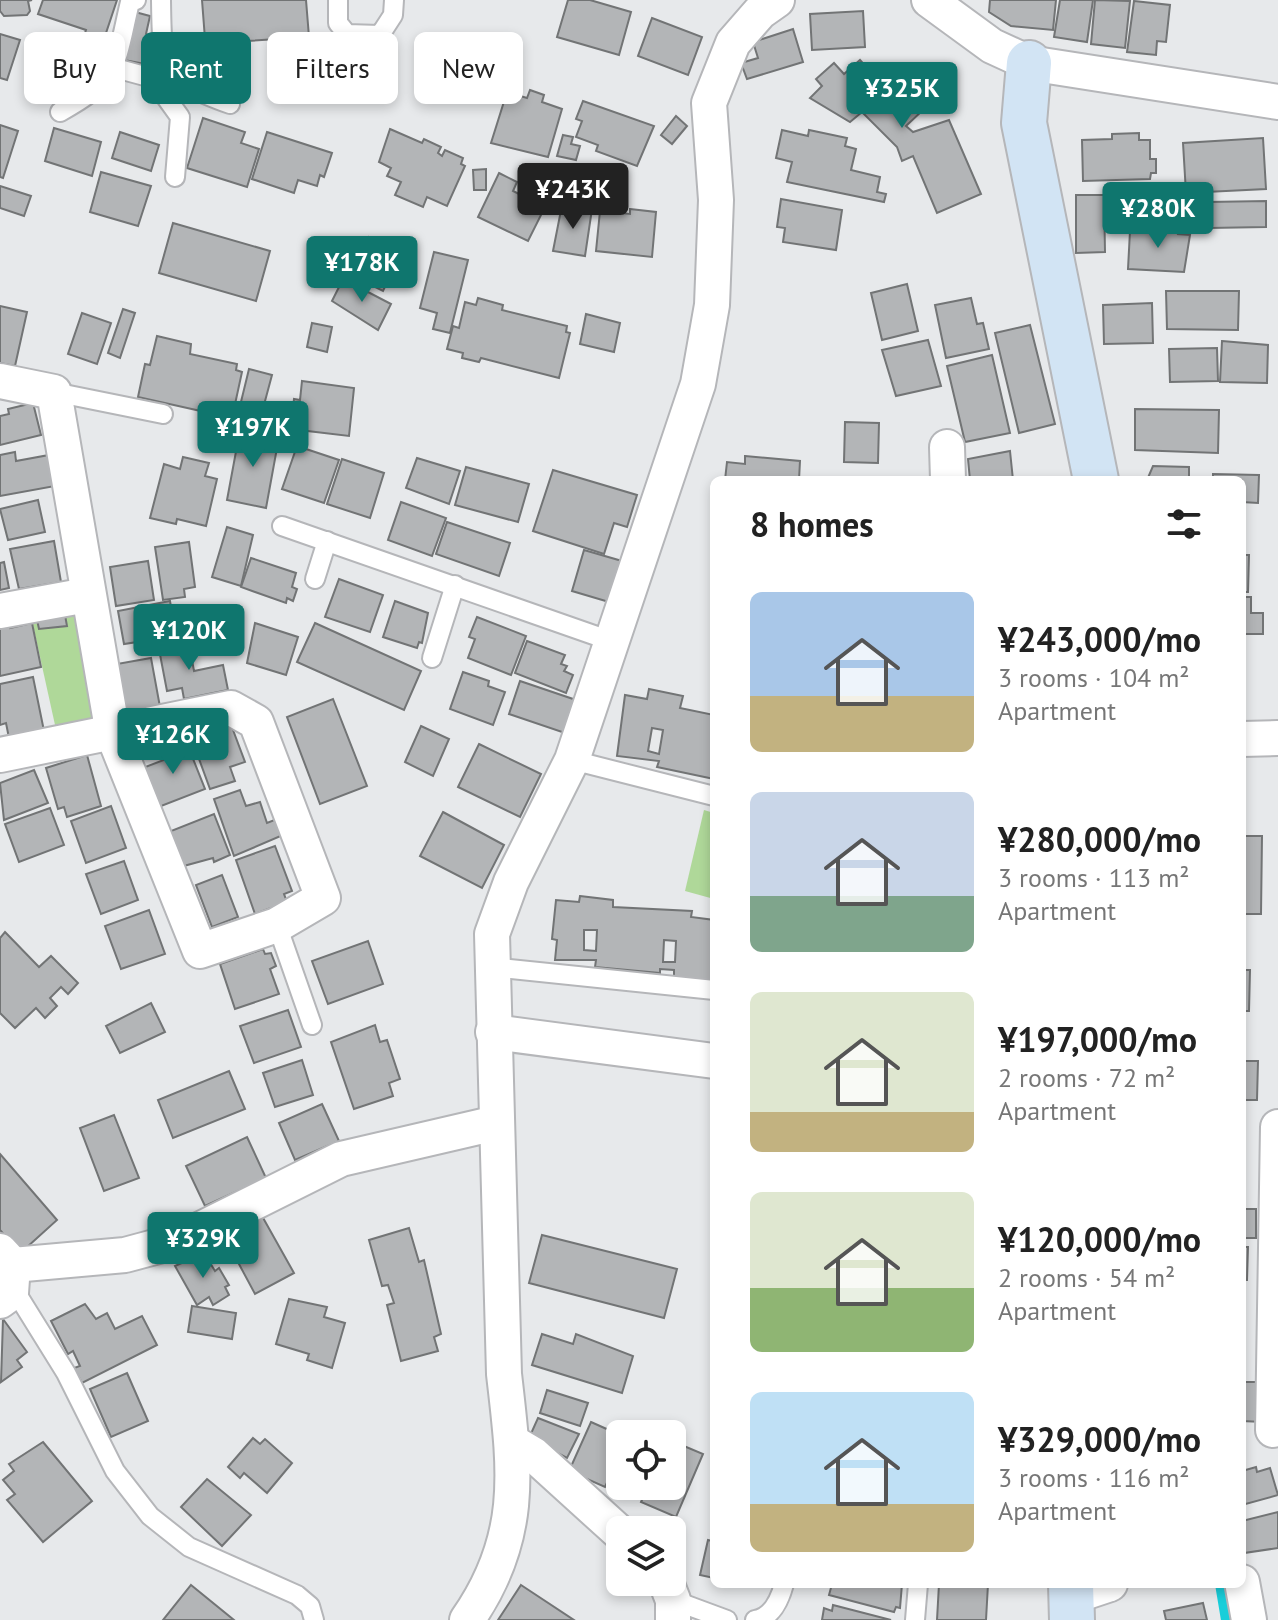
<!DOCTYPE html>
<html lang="en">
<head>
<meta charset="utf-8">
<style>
	:root { --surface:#fff; --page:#f6f6f6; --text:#222; --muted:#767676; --accent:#0f766e }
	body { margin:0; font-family:"PT Sans",sans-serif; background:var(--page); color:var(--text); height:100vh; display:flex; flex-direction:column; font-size:30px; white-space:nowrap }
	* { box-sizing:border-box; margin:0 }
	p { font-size:26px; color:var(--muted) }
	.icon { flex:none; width:44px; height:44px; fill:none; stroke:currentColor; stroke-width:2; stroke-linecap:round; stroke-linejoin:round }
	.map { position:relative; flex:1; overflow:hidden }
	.panel { position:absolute; left:710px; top:476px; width:536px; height:1112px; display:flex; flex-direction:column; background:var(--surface); border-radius:12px; box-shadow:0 4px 12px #0003 }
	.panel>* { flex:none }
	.hud { position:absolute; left:24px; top:32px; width:566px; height:72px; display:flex; gap:16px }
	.controls { position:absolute; left:606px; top:1420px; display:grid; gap:16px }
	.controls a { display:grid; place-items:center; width:80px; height:80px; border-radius:12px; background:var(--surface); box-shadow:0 4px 12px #0003; font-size:40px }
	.price { position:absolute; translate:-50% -68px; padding:0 18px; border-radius:8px; background:var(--accent); color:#fff; font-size:26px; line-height:52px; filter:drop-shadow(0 2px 4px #0008) }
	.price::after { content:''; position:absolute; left:50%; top:48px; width:24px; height:18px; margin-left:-12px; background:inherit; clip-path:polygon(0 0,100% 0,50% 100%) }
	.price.on { background:#222; color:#fff }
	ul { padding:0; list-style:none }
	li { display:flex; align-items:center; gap:24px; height:200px; padding:0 40px }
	li span { display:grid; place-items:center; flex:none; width:224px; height:160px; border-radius:12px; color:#555 }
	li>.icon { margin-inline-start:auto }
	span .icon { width:96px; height:96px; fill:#fffc; stroke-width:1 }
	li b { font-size:34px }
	h2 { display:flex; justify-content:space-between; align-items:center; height:96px; padding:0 40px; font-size:34px }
	.chip { padding:0 28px; border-radius:12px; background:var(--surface); box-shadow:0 4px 12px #0003; font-size:28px; line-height:72px }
	.chip.on { background:var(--accent); color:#fff }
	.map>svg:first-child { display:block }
	.green { fill:#afd899 }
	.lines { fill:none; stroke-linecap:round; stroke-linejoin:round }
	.stream { stroke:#19ceda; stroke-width:10 }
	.building { fill:#b3b5b7; stroke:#727475; stroke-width:2; fill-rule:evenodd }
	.lane-casing { stroke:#b5b6b9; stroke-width:22 }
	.street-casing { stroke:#b5b6b9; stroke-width:38 }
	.secondary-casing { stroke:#b5b6b9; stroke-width:48 }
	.lane { stroke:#fff; stroke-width:18 }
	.street { stroke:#fff; stroke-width:34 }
	.secondary { stroke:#d2e4f4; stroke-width:44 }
</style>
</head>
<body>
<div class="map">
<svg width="1278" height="1620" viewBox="0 0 1278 1620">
	<rect width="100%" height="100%" fill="#e7e9eb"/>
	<g class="green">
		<polygon points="69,610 81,618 99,716 88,728 57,734 31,616"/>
		<polygon points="704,810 714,813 714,899 685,891"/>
	</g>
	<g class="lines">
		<polyline class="stream" points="1220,1584 1226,1620"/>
	</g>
	<g class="building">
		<polygon points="0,0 32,0 28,1 30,11 27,15 4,16 0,11"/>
		<polygon points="43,0 117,0 103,42 84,36 86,30 38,14"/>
		<polygon points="202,0 306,0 309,37 247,41 248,54 225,56 224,38 205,39"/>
		<polygon points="568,0 590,0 631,12 619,55 557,37"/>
		<polygon points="990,0 1056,0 1053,30 1011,26 989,12"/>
		<polygon points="1060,0 1093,0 1087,42 1054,37"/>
		<polygon points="1095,0 1130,1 1125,48 1091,44"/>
		<polygon points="1134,1 1170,5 1166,42 1157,41 1156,55 1127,52"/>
		<polygon points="863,11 865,47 812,50 810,14"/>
		<polygon points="135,12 150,16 146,34 151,36 145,64 124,60"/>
		<polygon points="652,18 702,37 688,75 638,56"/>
		<polygon points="793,29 803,62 747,79 741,63 758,58 753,42"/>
		<polygon points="0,34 20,40 7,80 0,78"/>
		<polygon points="860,60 881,84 891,74 923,110 906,126 913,132 949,120 981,194 937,213 913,156 902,161 897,147 862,112 850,122 810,98 822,86 816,79 834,63 844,74"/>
		<polygon points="530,90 544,95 542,102 562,109 548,157 491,143 507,92 527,98"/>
		<polygon points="583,101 654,126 637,166 596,151 598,145 576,137 582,121 576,119"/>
		<polygon points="676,116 687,126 672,144 661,135"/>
		<polygon points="203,118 245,132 241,143 259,149 247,187 187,168"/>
		<polygon points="0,125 18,131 3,178 0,177"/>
		<polygon points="54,128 101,142 92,176 45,161"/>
		<polygon points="390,129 422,143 424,139 441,147 438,153 442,156 445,150 463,158 461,164 465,166 447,206 427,197 423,207 395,195 401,182 387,176 391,168 379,162"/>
		<polygon points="782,130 808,136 809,130 847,138 845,146 856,149 851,170 880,177 877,192 886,194 884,202 787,182 792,162 776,158"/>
		<polygon points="120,132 159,145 151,171 112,158"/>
		<polygon points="267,132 332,153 324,177 320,175 317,186 298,180 294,193 252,179"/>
		<polygon points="1139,133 1139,140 1150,140 1150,159 1156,159 1156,173 1151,173 1150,179 1083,181 1082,140 1112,139 1112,134"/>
		<polygon points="563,135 573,137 571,144 580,146 576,160 557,156"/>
		<polygon points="1263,138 1266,189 1186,193 1183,143"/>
		<polygon points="486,169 486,190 474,190 473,170"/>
		<polygon points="101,172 151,186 138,226 90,212"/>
		<polygon points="499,173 517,182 513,191 545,207 528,241 478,217"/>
		<polygon points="0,186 31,196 24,216 0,208"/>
		<polygon points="1076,195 1104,195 1105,252 1076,253"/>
		<polygon points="781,199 842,210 836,250 783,242 785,228 777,227"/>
		<polygon points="1266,201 1266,227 1209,228 1208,202"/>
		<polygon points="562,205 592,209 585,256 553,251"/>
		<polygon points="630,209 656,212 652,257 596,251 600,211 630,214"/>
		<polygon points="173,223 270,251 256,301 159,273"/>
		<polygon points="1150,227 1179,229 1178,234 1190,235 1184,272 1128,269 1130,231 1150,232"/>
		<polygon points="369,237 384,244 382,249 388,252 382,266 392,272 383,291 345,272 357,246 363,249"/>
		<polygon points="434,252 468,260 450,333 433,329 437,313 420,308"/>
		<polygon points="343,279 391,304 378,330 332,301"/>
		<polygon points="907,284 918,331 882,340 871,293"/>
		<polygon points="1166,291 1239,291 1238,330 1167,329"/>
		<polygon points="478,298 503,305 502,310 567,326 566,332 570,333 559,378 481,358 479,362 462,358 463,353 447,349 453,326 459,328 465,302 476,305"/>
		<polygon points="971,298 977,324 983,323 989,349 946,358 935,305"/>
		<polygon points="1152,303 1153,343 1104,344 1103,305"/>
		<polygon points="0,306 27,312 15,366 0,363"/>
		<polygon points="123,309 135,313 120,358 108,353"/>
		<polygon points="82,313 111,323 97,364 68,354"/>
		<polygon points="586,314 620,323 614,352 580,344"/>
		<polygon points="312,323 332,327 327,352 307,347"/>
		<polygon points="1030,325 1055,424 1019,433 995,333"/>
		<polygon points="157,336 191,344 190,354 237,364 236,370 242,372 232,418 138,397 145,364 150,365"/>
		<polygon points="928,340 941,386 896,396 882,350"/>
		<polygon points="1222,341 1268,345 1267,383 1220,382"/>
		<polygon points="1217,348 1218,381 1170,382 1169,349"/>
		<polygon points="992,355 1010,433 965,442 947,366"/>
		<polygon points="249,369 272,375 261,416 239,410"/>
		<polygon points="302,381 354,388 349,436 291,429 294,399 300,400"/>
		<polygon points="33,403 41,435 0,445 0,416 9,414 8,409"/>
		<polygon points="1135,409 1219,410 1218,453 1135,450"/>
		<polygon points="845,422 879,423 878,463 844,462"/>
		<polygon points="240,430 279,437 266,508 227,500"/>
		<polygon points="297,446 339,460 324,503 282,489"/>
		<polygon points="1010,451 1013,480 970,480 968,459"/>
		<polygon points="15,452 16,461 49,455 55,486 0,496 0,455"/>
		<polygon points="745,456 800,461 799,480 725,480 727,462 745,464"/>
		<polygon points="183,457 209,463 205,476 217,479 206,526 177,519 176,524 150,518 164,464 180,469"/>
		<polygon points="417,458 460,471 449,504 406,488"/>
		<polygon points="342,459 384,473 370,518 327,504"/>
		<polygon points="1153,466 1189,467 1189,480 1147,480"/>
		<polygon points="466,467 529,484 518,522 455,505"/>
		<polygon points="553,470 637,495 627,527 614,523 604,554 533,531"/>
		<polygon points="1213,474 1259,475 1258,503 1242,502 1242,480 1213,480"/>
		<polygon points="38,500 45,532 8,540 0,509"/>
		<polygon points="401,502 446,518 432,556 388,540"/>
		<polygon points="447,522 510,543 499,576 436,554"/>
		<polygon points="227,527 253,535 241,586 212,577"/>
		<polygon points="54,541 61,582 19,589 10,549"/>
		<polygon points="189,542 195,587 184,589 185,597 163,600 155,547"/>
		<polygon points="584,550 622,561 609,602 572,591"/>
		<polygon points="1242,555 1249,555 1248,592 1242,592"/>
		<polygon points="251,558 296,573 292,587 297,589 293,601 287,598 286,603 241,587"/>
		<polygon points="148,561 154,600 116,606 110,567"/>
		<polygon points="4,562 9,588 0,590 0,563"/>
		<polygon points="339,579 383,595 370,632 325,617"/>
		<polygon points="1242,597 1251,597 1251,613 1263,613 1263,634 1242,634"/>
		<polygon points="170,601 176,636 124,644 118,611"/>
		<polygon points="395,601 428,613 422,643 419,642 417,648 383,637"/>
		<polygon points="65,615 67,626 39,629 37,620"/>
		<polygon points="477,617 526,636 511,675 468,658 475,639 469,637"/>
		<polygon points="9,623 10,628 32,623 41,667 0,676 0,625"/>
		<polygon points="255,623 298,637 286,675 247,663"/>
		<polygon points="315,623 421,671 404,710 297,662"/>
		<polygon points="188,638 194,671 223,665 228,690 184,699 182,688 167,691 158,644"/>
		<polygon points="527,641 565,655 561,664 567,666 564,671 573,675 566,693 515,673"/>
		<polygon points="151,658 160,707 126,713 117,664"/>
		<polygon points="463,672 489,681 488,686 505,692 493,725 450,709"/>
		<polygon points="33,677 44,731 9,738 6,723 0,725 0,684"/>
		<polygon points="520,681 576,700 565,733 509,714"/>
		<path d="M649,689L683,696L680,708L714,715V779L657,767L659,761L617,756L625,695L647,699ZM652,728L663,730L659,754L648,751Z"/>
		<polygon points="333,699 367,786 320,804 287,717"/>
		<polygon points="230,722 245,762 230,767 235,781 210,789 191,737"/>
		<polygon points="421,726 449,739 433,776 405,762"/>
		<polygon points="184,736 205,789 156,808 140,769 177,755 172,741"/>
		<polygon points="479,744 541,774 520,817 458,787"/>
		<polygon points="87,755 101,806 67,817 64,807 58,809 46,768"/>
		<polygon points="34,770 48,803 4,820 0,783"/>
		<polygon points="240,790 246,806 260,802 267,823 277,819 283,835 234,856 214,799"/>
		<polygon points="111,806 126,848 86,863 71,821"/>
		<polygon points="50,808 64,845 19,862 5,824"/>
		<polygon points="443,812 504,845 482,888 420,856"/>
		<polygon points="214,814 230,855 214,862 213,858 180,867 166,833"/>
		<polygon points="1242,836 1262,836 1261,914 1242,914"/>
		<polygon points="275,846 292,891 284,894 287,902 255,914 236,860"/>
		<polygon points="124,861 138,900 101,914 86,874"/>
		<polygon points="222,875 238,917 212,927 196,885"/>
		<path d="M580,896L613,900V907L692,911L691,917L714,920V981L674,977V970L660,969V973L595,967L596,960H555L557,940L552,939L556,900L579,902ZM584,930H597L596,951L584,950ZM664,940L676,941L675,962H663Z"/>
		<polygon points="149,910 165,954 121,969 105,926"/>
		<polygon points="5,932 39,967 51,956 78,983 68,994 61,987 50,998 57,1006 45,1018 36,1008 15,1028 0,1013 0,938"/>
		<polygon points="368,941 383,984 328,1004 312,961"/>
		<polygon points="263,949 265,954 271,953 276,966 270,969 279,994 235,1009 220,964"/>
		<polygon points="1242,970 1250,970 1249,1011 1242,1011"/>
		<polygon points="151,1003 165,1032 120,1053 106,1026"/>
		<polygon points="288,1010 301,1047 254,1063 240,1026"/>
		<polygon points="375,1025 380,1042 387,1040 400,1079 389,1083 393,1096 354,1109 331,1042"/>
		<polygon points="302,1060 313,1095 275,1107 263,1073"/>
		<polygon points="1242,1061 1258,1061 1257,1100 1242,1100"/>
		<polygon points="229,1071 245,1109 173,1138 158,1100"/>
		<polygon points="322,1104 339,1141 295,1160 279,1123"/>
		<polygon points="114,1115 139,1178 104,1191 80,1128"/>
		<polygon points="247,1137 266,1178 205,1206 186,1166"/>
		<polygon points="0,1154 57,1220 26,1248 16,1248 0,1230"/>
		<rect x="1242" y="1209" width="14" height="29"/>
		<polygon points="262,1216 294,1273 255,1294 224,1236"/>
		<polygon points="409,1228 419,1262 424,1260 441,1334 434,1337 438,1351 401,1361 387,1305 394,1303 388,1285 382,1286 369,1240"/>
		<polygon points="542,1235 677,1269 664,1318 529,1283"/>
		<polygon points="1242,1247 1248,1247 1247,1280 1242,1280"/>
		<polygon points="204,1253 215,1271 219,1268 229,1285 225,1287 229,1295 213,1305 209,1297 197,1305 175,1266"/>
		<polygon points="289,1299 327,1307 324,1317 345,1323 332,1368 307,1360 309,1354 276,1344"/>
		<polygon points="85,1304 96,1319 107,1313 115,1329 142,1316 157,1345 82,1383 74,1368 80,1366 73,1351 68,1354 51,1321"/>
		<polygon points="192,1306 236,1313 232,1339 188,1332"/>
		<polygon points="3,1319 27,1352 17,1360 22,1367 1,1382"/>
		<polygon points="542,1334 573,1344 576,1334 633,1356 622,1393 532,1365"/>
		<polygon points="127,1373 148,1421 111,1437 90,1389"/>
		<polygon points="1242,1382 1264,1382 1263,1422 1242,1421"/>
		<polygon points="547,1390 588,1403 580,1426 540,1413"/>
		<polygon points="538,1418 579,1434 567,1458 529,1438"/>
		<polygon points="591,1422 620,1435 620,1478 611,1474 605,1487 569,1471"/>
		<polygon points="253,1438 260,1444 265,1439 292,1463 267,1493 244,1473 240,1478 228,1467"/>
		<polygon points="672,1441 703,1454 676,1517 641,1502 648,1486 672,1486"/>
		<polygon points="43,1442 92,1501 43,1542 7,1500 15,1494 3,1480 14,1471 9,1464"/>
		<polygon points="1256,1467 1257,1472 1270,1468 1278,1495 1242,1505 1242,1471"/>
		<polygon points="207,1479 251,1515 222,1546 181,1507"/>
		<polygon points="1278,1512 1278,1548 1244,1553 1242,1521"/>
		<polygon points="714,1530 714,1578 700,1575 708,1540 712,1541"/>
		<polygon points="832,1584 902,1584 900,1608 896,1607 894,1612 829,1595"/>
		<polygon points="939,1584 988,1584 986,1620 937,1620"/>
		<polygon points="191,1585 234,1620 163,1620"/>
		<polygon points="521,1585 574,1620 498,1620"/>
		<polygon points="1203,1603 1207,1620 1166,1620 1164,1611"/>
		<polygon points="833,1605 891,1620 822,1620 824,1608 832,1611"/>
	</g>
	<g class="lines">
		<defs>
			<g id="lane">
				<path d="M161,0C162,70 161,79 230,104"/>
				<polyline points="338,0 338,23 347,34 380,35 393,15 394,0"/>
				<polyline points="115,68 152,78 180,117 175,177"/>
				<path d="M60,112C120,79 115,65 130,2L136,0"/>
				<polyline points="54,392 163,414"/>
				<polyline points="282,526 611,641"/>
				<polyline points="315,579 327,541"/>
				<polyline points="432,658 455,585"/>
				<polyline points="572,760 714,796"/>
				<polyline points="277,925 312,1025"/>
				<polyline points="491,967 714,990"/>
				<polyline points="11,1293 17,1294 66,1373 115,1471 150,1516 189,1547 297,1595 310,1606 314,1620"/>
				<polyline points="673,1600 727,1620"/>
				<path d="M755,1620C773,1617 780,1599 784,1584"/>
				<polyline points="915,1620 918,1584"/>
			</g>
			<g id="street">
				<polyline points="929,0 992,46 1029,63 1278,102"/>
				<polyline points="0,381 54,392 113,734 200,951 277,925 323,898 256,722 231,708 0,755"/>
				<polyline points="947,447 948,480"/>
				<polyline points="0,611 87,595"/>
				<polyline points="1242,739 1278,738"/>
				<polyline points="493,1032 714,1061"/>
				<polyline points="0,1251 13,1265 11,1293 0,1301"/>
				<polyline points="13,1265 125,1255 177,1241 341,1159 496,1123"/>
				<polyline points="1273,1430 1278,1127"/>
				<polyline points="512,1442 534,1455 620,1533"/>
				<polyline points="666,1582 673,1600 673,1620"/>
				<polyline points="1242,1582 1249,1620"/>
				<polyline points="1071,1597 1110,1584"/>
				<path d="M467,1620C525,1537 515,1469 504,1374L492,934L511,882L572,760L698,384L712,305L716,200L709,103L733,43L760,12L777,0"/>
			</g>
			<g id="secondary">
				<polyline points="1029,63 1024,123 1096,480"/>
				<polyline points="1071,1584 1072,1620"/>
			</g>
		</defs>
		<use href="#lane" class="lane-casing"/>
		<use href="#street" class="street-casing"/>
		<use href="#secondary" class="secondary-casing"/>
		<use href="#lane" class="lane"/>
		<use href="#street" class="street"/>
		<use href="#secondary" class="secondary"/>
	</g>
</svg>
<div class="controls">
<a><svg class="icon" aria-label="locate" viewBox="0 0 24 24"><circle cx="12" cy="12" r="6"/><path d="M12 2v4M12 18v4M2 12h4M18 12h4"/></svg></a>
<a><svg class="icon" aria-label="layers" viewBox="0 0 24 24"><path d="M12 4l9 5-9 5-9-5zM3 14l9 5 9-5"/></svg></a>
</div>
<b class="price" style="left:902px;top:130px">¥325K</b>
<b class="price on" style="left:573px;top:231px">¥243K</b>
<b class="price" style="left:1158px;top:250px">¥280K</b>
<b class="price" style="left:362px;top:304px">¥178K</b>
<b class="price" style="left:253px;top:469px">¥197K</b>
<b class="price" style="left:189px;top:672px">¥120K</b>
<b class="price" style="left:173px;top:776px">¥126K</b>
<b class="price" style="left:203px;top:1280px">¥329K</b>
<div class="hud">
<a class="chip">Buy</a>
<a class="chip on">Rent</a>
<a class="chip">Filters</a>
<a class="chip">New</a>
</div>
<section class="panel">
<h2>8 homes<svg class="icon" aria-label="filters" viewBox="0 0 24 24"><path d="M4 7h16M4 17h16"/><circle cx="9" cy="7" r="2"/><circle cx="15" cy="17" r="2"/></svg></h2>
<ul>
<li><span style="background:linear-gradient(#a9c7e8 65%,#c2b280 0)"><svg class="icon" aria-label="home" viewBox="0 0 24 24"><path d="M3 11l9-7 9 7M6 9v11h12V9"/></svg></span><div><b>¥243,000/mo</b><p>3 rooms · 104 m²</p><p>Apartment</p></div></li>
<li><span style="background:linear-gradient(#c9d6e8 65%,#7fa58c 0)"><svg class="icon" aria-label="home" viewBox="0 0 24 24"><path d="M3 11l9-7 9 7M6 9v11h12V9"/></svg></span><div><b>¥280,000/mo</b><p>3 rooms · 113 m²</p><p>Apartment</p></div></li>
<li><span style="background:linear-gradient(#dfe7d0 75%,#c2b280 0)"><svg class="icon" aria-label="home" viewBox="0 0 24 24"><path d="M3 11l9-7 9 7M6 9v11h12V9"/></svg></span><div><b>¥197,000/mo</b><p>2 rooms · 72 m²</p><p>Apartment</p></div></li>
<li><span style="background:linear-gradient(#dfe7d0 60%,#8fb573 0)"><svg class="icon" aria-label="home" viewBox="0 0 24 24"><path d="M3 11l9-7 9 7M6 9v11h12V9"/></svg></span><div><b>¥120,000/mo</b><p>2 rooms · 54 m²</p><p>Apartment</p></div></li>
<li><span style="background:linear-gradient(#bfe0f5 70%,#c2b280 0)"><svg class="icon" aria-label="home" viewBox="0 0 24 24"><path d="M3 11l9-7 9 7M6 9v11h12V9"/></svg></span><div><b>¥329,000/mo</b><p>3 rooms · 116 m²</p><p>Apartment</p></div></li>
</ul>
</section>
</div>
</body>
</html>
